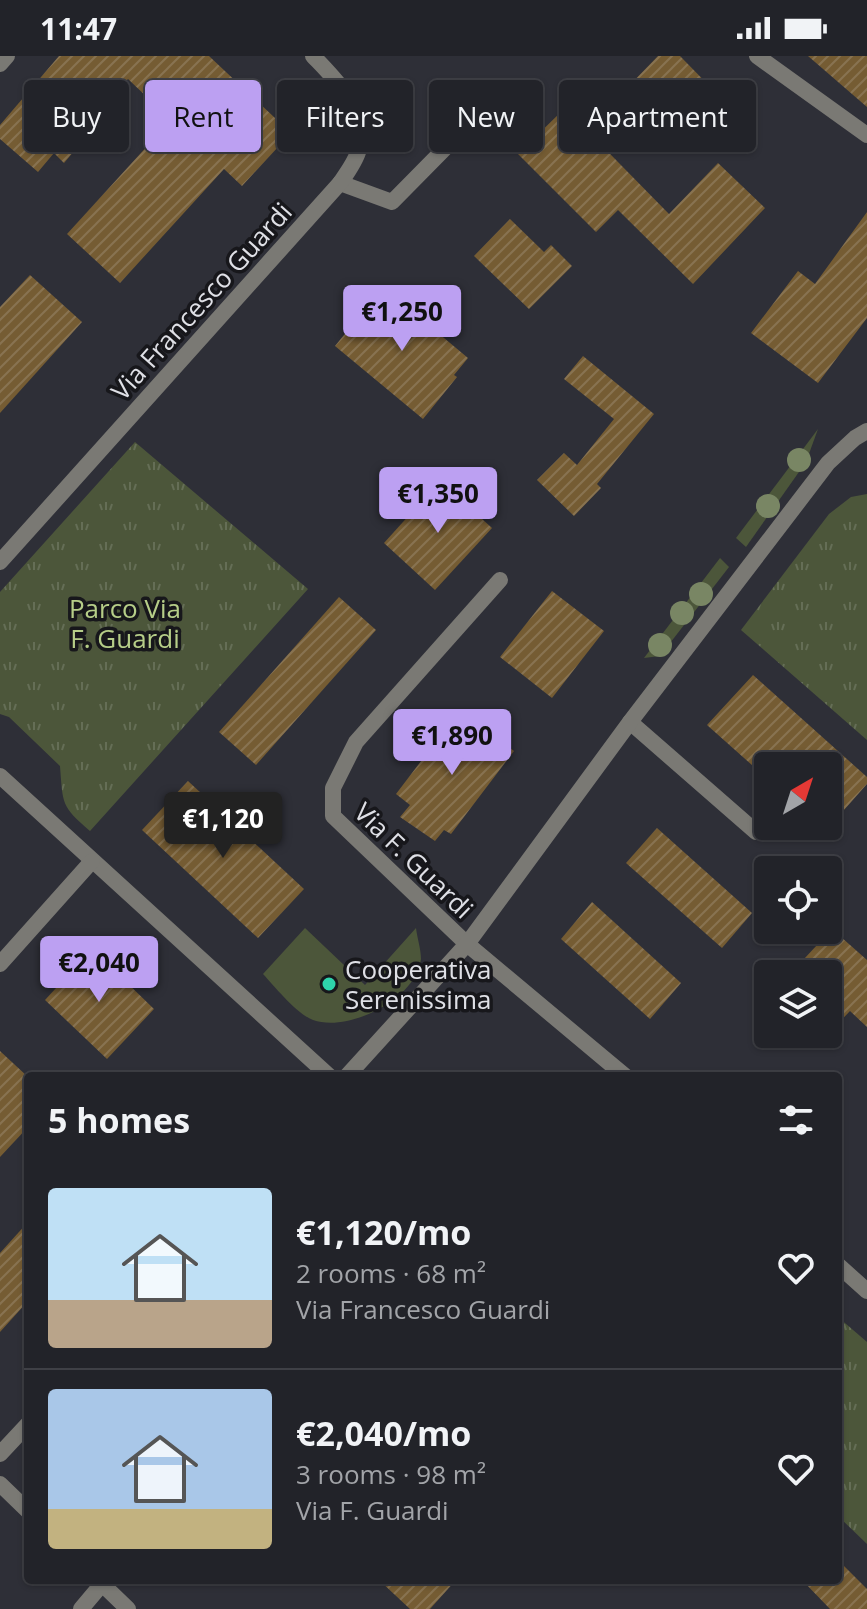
<!DOCTYPE html>
<html lang="en">
<head>
<meta charset="utf-8">
<style>
	:root { --surface:#222329; --page:#2e2f35; --text:#f1f3f6; --muted:#a2a4a8; --line:#3f4046; --accent:#bca0f2 }
	body { margin:0; font-family:"Open Sans",sans-serif; background:var(--page); color:var(--text); height:100vh; display:flex; flex-direction:column; font-size:30px; white-space:nowrap }
	* { box-sizing:border-box; margin:0 }
	p { font-size:26px; color:var(--muted) }
	.icon { flex:none; width:44px; height:44px; fill:none; stroke:currentColor; stroke-width:2; stroke-linecap:round; stroke-linejoin:round }
	.map { position:relative; flex:1; overflow:hidden }
	.sheet { position:absolute; left:24px; top:1016px; width:818px; height:512px; display:flex; flex-direction:column; background:var(--surface); border-radius:8px; box-shadow:0 2px 6px #0004,0 0 0 2px var(--line) }
	.sheet>* { flex:none }
	.hud { position:absolute; left:24px; top:24px; width:820px; height:72px; display:flex; gap:16px }
	.needle { width:52px; rotate:39deg }
	.controls { position:absolute; left:754px; top:696px; display:grid; gap:16px }
	.controls a { display:grid; place-items:center; width:88px; height:88px; border-radius:8px; background:var(--surface); box-shadow:0 2px 6px #0004,0 0 0 2px var(--line); font-size:40px }
	.price { position:absolute; translate:-50% -68px; padding:0 18px; border-radius:8px; background:var(--accent); color:#111; font-size:26px; line-height:52px; filter:drop-shadow(0 2px 4px #0008) }
	.price::after { content:''; position:absolute; left:50%; top:48px; width:24px; height:18px; margin-left:-12px; background:inherit; clip-path:polygon(0 0,100% 0,50% 100%) }
	.price.on { background:#222; color:#fff }
	ul { padding:0; list-style:none }
	li { display:flex; align-items:center; gap:24px; height:200px; padding:0 24px }
	li+li { border-top:2px solid var(--line) }
	li span { display:grid; place-items:center; flex:none; width:224px; height:160px; border-radius:8px; color:#555 }
	li>.icon { margin-inline-start:auto }
	span .icon { width:96px; height:96px; fill:#fffc; stroke-width:1 }
	li b { font-size:34px }
	h2 { display:flex; justify-content:space-between; align-items:center; height:96px; padding:0 24px; font-size:34px }
	.chip { padding:0 28px; border-radius:8px; background:var(--surface); box-shadow:0 2px 6px #0004,0 0 0 2px var(--line); font-size:28px; line-height:72px }
	.chip.on { background:var(--accent); color:#111 }
	.status { display:flex; justify-content:space-between; align-items:center; height:56px; padding:0 40px; background:var(--surface); direction:ltr }
	.status svg { height:22px; fill:currentColor }
	.map>svg:first-child { display:block }
	.grass { fill:#4c563a }
	.park { fill:url(#park-tufts) }
	.building { fill:url(#building-hatch) }
	.lines { fill:none; stroke-linecap:round; stroke-linejoin:round }
	.lane { stroke:#7a7974; stroke-width:16 }
	.street { stroke:#7a7974; stroke-width:16 }
	.tree { fill:#798664 }
	.poi-dot { fill:#2ed4ab; stroke:#17171b; stroke-width:3 }
	.labels { text-anchor:middle; dominant-baseline:central; stroke-width:7; stroke-linejoin:round; paint-order:stroke }
	.street-label { font-size:26px; fill:#dfe0e6; stroke:#17171b }
	.park-label { font-size:26px; fill:#b6ce88; stroke:#17171b }
	.poi-label { font-size:26px; fill:#dfe0e6; stroke:#17171b; text-anchor:start }
</style>
</head>
<body>
<div class="status"><b>11:47</b><svg viewBox="0 0 49 12"><path d="M0 12V9h3v3zM5 12V6h3v6zM10 12V3h3v9zM15 12V0h3v12zM26 1h20v11H26zM47 4h2v5h-2z"/></svg></div>
<div class="map">
<svg width="867" height="1553" viewBox="0 0 867 1553">
	<defs>
		<pattern id="park-tufts" width="24" height="20" patternUnits="userSpaceOnUse" patternTransform="scale(2)"><rect width="24" height="20" fill="#4c563a"/><path d="M3 7l-1-3M5 7V3M7 7l1-3M15 17l-1-3M17 17v-4M19 17l1-3" fill="none" stroke="#656e56"/></pattern>
		<pattern id="building-hatch" width="6" height="6" patternUnits="userSpaceOnUse" patternTransform="scale(2)"><rect width="6" height="6" fill="#755c33"/><path d="M-1 1l2-2M0 6l6-6M5 7l2-2" fill="none" stroke="#887351"/></pattern>
	</defs>
	<rect width="100%" height="100%" fill="#2e2f37"/>
	<g class="grass">
		<polygon points="818,373 806,406 746,491 736,482"/>
		<polygon points="720,502 729,511 660,600 644,602"/>
		<path d="M305,872L365,929L416,872C417,881 421,893 421,903C417,942 349,977 313,964C297,958 275,931 263,918Z"/>
	</g>
	<g class="park">
		<path d="M135,386L308,533L90,775C61,750 63,748 60,710L9,661L0,658V536Z"/>
		<polygon points="867,438 867,684 741,574 829,458 851,441"/>
		<polygon points="838,1261 867,1286 867,1488 838,1460"/>
	</g>
	<g class="building">
		<polygon points="59,0 209,0 291,77 242,130 224,113 120,227 67,178 171,64 128,23 80,75 86,81 64,107 54,97 38,116 0,83 0,69"/>
		<polygon points="658,0 680,0 725,46 679,91 624,35"/>
		<polygon points="808,0 867,0 867,51"/>
		<polygon points="565,52 669,158 718,107 765,152 693,228 618,154 596,176 518,98"/>
		<polygon points="867,156 867,262 818,327 751,277 798,215 815,228"/>
		<polygon points="510,163 544,196 551,189 572,210 529,253 474,200"/>
		<polygon points="30,219 82,266 0,357 0,251"/>
		<polygon points="383,231 468,302 454,319 457,321 423,363 335,290"/>
		<polygon points="583,300 654,358 597,428 601,432 574,460 537,424 564,397 577,409 614,363 564,323"/>
		<polygon points="440,425 492,472 435,534 384,487"/>
		<polygon points="552,535 604,575 552,642 500,601"/>
		<polygon points="339,541 376,574 256,709 219,676"/>
		<polygon points="753,619 867,721 867,728 828,772 828,710 753,710 707,669"/>
		<polygon points="460,654 514,695 451,778 444,774 435,785 400,761 410,749 396,738"/>
		<polygon points="188,725 304,833 258,882 142,774"/>
		<polygon points="657,772 752,857 722,892 626,807"/>
		<polygon points="592,846 681,927 650,963 561,883"/>
		<polygon points="832,873 867,904 867,971 850,955 828,978 828,918 790,918"/>
		<polygon points="92,893 154,953 107,1003 45,944"/>
		<polygon points="0,995 28,1021 28,1071 0,1101"/>
		<polygon points="28,1166 28,1245 0,1276 0,1197"/>
		<polygon points="838,1504 867,1533 867,1553 830,1553 802,1524 838,1524"/>
		<polygon points="379,1524 456,1524 430,1553 410,1553"/>
	</g>
	<g class="lines">
		<polyline class="lane" points="340,127 392,146 465,72"/>
		<g class="street">
			<polyline points="757,0 867,79"/>
			<polyline points="0,8 7,0"/>
			<path d="M0,506L340,127C347,117 356,105 359,93C369,55 337,25 313,0"/>
			<polyline points="500,524 356,686 333,732 333,760 467,888 625,1020"/>
			<polyline points="630,666 756,776"/>
			<polyline points="0,720 329,1020"/>
			<polyline points="0,908 92,805"/>
			<polyline points="347,1020 467,888 630,666 828,407 855,382 867,375"/>
			<polyline points="838,1209 867,1235"/>
			<polyline points="0,1398 28,1368"/>
			<polyline points="0,1428 28,1455"/>
			<polyline points="98,1524 128,1553"/>
			<polyline points="81,1553 102,1528"/>
		</g>
	</g>
	<g class="tree">
		<circle cx="799" cy="404" r="12"/>
		<circle cx="768" cy="450" r="12"/>
		<circle cx="701" cy="538" r="12"/>
		<circle cx="682" cy="557" r="12"/>
		<circle cx="660" cy="589" r="12"/>
	</g>
	<circle class="poi-dot" cx="329" cy="928" r="8"/>
	<g class="labels">
		<g class="street-label">
			<text transform="translate(201 245) rotate(-48)">Via Francesco Guardi</text>
			<text transform="translate(414 804) rotate(44)">Via F. Guardi</text>
		</g>
		<g class="park-label">
			<text x="125" y="552">Parco Via<tspan x="125" dy="30">F. Guardi</tspan></text>
		</g>
		<g class="poi-label">
			<text x="345" y="913">Cooperativa<tspan x="345" dy="30">Serenissima</tspan></text>
		</g>
	</g>
</svg>
<div class="controls">
<a><svg class="needle" viewBox="-14 -14 28 28"><path d="M0-13l5 13h-10z" fill="#e53935"/><path d="M0 13l5-13h-10z" fill="#a2a4a8"/></svg></a>
<a><svg class="icon" aria-label="locate" viewBox="0 0 24 24"><circle cx="12" cy="12" r="6"/><path d="M12 2v4M12 18v4M2 12h4M18 12h4"/></svg></a>
<a><svg class="icon" aria-label="layers" viewBox="0 0 24 24"><path d="M12 4l9 5-9 5-9-5zM3 14l9 5 9-5"/></svg></a>
</div>
<b class="price" style="left:402px;top:297px">€1,250</b>
<b class="price" style="left:438px;top:479px">€1,350</b>
<b class="price" style="left:452px;top:721px">€1,890</b>
<b class="price on" style="left:223px;top:804px">€1,120</b>
<b class="price" style="left:99px;top:948px">€2,040</b>
<div class="hud">
<a class="chip">Buy</a>
<a class="chip on">Rent</a>
<a class="chip">Filters</a>
<a class="chip">New</a>
<a class="chip">Apartment</a>
</div>
<section class="sheet">
<h2>5 homes<svg class="icon" aria-label="filters" viewBox="0 0 24 24"><path d="M4 7h16M4 17h16"/><circle cx="9" cy="7" r="2"/><circle cx="15" cy="17" r="2"/></svg></h2>
<ul>
<li><span style="background:linear-gradient(#bfe0f5 70%,#b9a48a 0)"><svg class="icon" aria-label="home" viewBox="0 0 24 24"><path d="M3 11l9-7 9 7M6 9v11h12V9"/></svg></span><div><b>€1,120/mo</b><p>2 rooms · 68 m²</p><p>Via Francesco Guardi</p></div><svg class="icon" aria-label="heart" viewBox="0 0 24 24"><path d="M12 20l-8-8c-3-5 5-10 8-4 3-6 11-1 8 4z"/></svg></li>
<li><span style="background:linear-gradient(#a9c7e8 75%,#c2b280 0)"><svg class="icon" aria-label="home" viewBox="0 0 24 24"><path d="M3 11l9-7 9 7M6 9v11h12V9"/></svg></span><div><b>€2,040/mo</b><p>3 rooms · 98 m²</p><p>Via F. Guardi</p></div><svg class="icon" aria-label="heart" viewBox="0 0 24 24"><path d="M12 20l-8-8c-3-5 5-10 8-4 3-6 11-1 8 4z"/></svg></li>
</ul>
</section>
</div>
</body>
</html>
